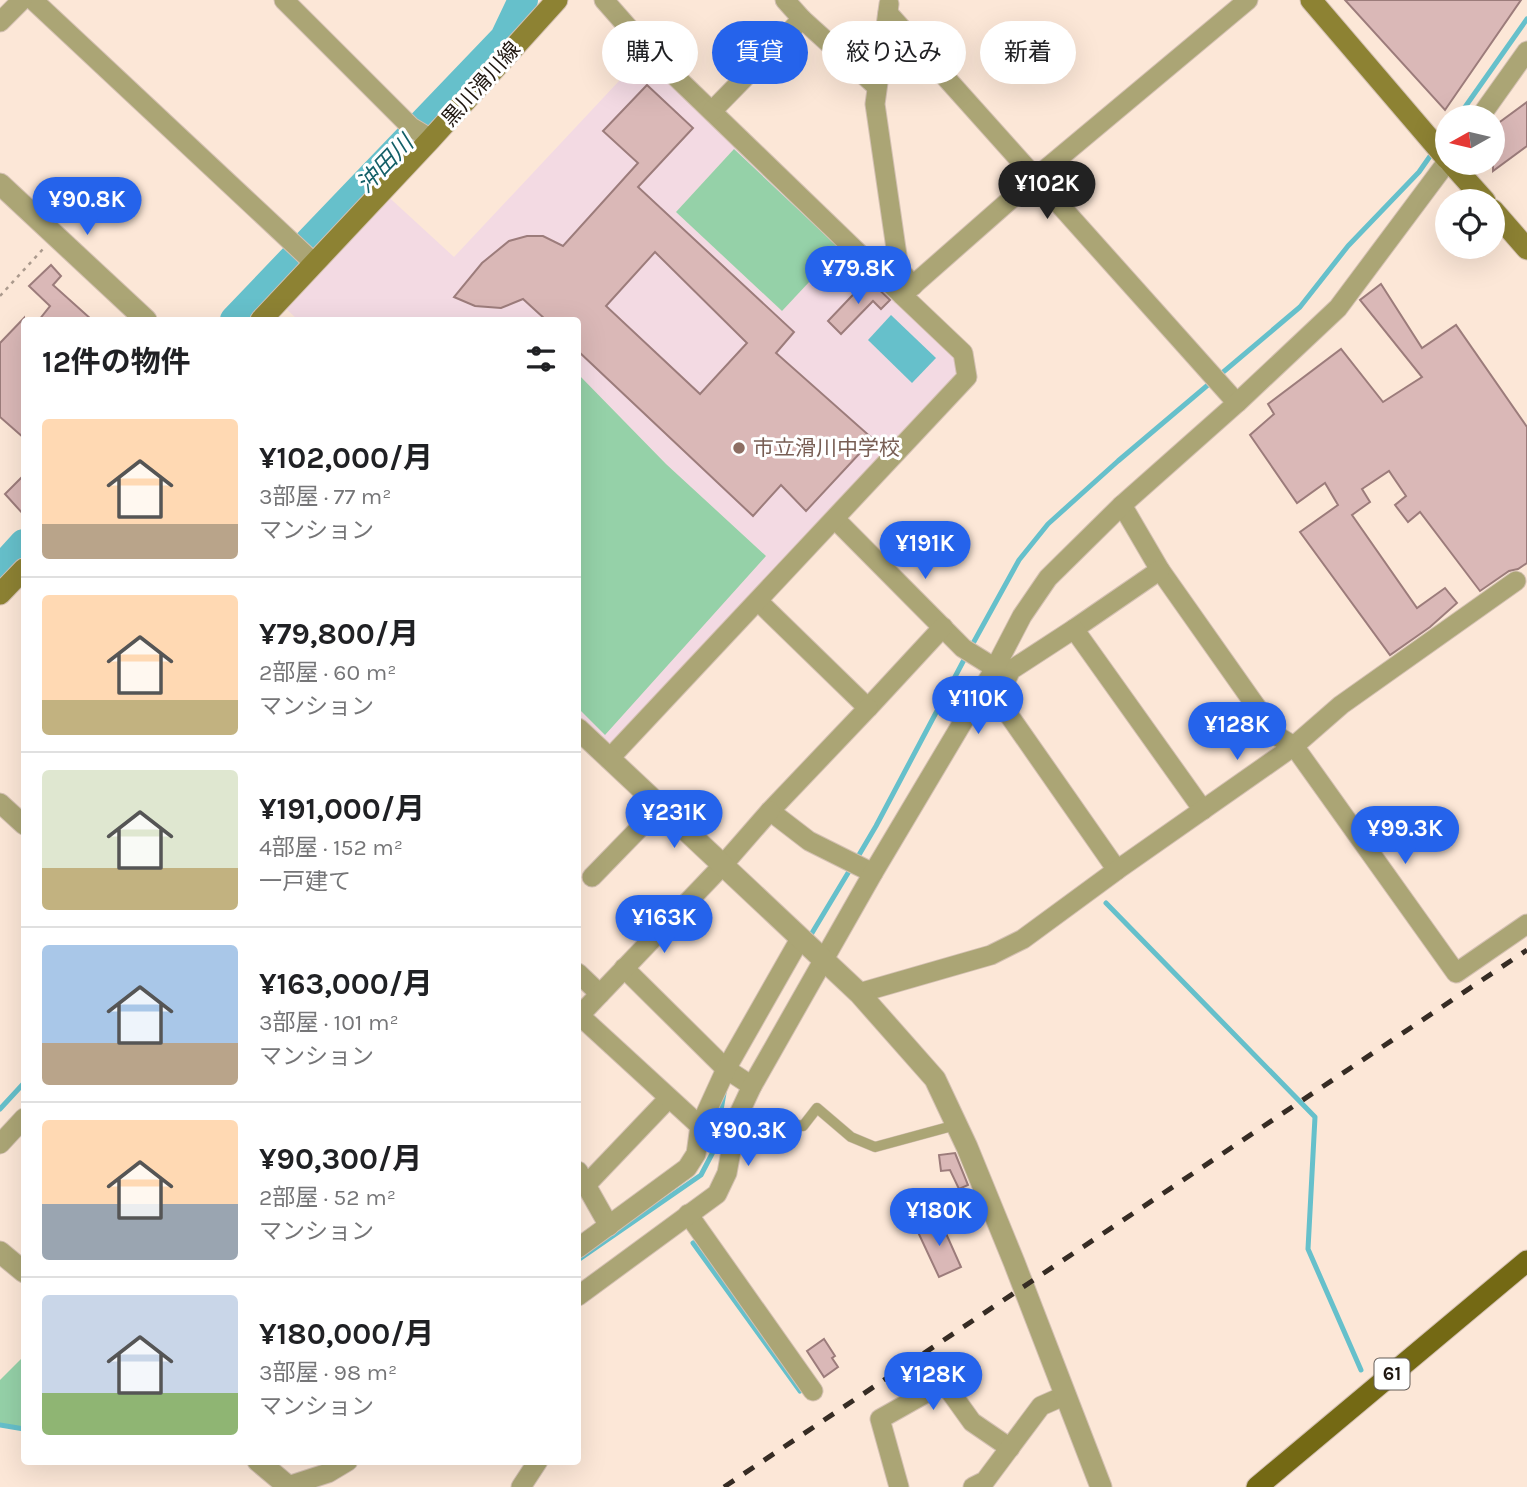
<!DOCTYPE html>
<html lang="ja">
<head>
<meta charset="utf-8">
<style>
	:root { --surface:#fff; --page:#f6f6f6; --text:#202124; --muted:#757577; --line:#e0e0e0; --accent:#2563eb }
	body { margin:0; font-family:Karla,"Noto Sans JP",sans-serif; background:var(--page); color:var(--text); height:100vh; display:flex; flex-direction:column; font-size:26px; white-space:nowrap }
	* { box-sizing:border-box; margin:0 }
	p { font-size:23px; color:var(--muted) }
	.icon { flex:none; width:38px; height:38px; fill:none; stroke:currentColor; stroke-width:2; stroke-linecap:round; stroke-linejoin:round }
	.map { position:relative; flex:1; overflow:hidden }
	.sheet { position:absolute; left:21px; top:317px; width:560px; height:1148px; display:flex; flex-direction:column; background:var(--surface); border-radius:7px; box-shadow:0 7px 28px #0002 }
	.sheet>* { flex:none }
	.guide { position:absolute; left:602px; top:21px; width:665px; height:63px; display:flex; gap:14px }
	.needle { width:46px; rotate:262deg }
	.tools { position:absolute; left:1435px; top:105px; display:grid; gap:14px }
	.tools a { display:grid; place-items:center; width:70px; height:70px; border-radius:50%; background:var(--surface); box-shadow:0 7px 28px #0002; font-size:35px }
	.price { position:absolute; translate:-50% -60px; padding:0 16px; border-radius:24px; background:var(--accent); color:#fff; font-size:23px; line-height:46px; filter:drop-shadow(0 2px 4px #0008) }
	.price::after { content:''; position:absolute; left:50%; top:42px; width:21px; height:16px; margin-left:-10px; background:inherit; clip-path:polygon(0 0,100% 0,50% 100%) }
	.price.active { background:#222; color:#fff }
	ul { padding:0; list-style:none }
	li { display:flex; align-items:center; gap:21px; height:175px; padding:0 21px }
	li+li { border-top:2px solid var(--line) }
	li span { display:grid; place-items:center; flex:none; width:196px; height:140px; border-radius:7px; color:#555 }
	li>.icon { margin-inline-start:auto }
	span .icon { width:84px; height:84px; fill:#fffc; stroke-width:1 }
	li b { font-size:30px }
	h2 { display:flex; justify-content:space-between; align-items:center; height:84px; padding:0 21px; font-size:30px }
	.pill { padding:0 24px; border-radius:32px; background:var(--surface); box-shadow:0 7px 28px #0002; font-size:24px; line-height:63px }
	.pill.active { background:var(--accent); color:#fff }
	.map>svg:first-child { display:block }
	.education { fill:#f3dae3 }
	.green { fill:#95d1a8 }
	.water { fill:#66c0cb }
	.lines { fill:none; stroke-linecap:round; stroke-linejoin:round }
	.stream { stroke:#66c0cb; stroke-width:5 }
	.river { stroke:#66c0cb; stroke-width:30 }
	.building { fill:#dab8b7; stroke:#9c7c7b; stroke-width:2; fill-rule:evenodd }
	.service-casing { stroke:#d4c1b3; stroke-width:11 }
	.minor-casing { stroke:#d4c1b3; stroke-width:21 }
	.tertiary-casing { stroke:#d4c1b3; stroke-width:23 }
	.secondary-casing { stroke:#d4c1b3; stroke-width:23 }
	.primary-casing { stroke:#d4c1b3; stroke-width:23 }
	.path { stroke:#ab9a8d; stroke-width:2.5; stroke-dasharray:3.5 5; stroke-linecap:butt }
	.service { stroke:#aba575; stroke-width:10 }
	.minor { stroke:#aba575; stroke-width:19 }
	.tertiary { stroke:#aba575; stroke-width:21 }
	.secondary { stroke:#8d8233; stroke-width:21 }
	.primary { stroke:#746914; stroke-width:21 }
	.rail { stroke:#362c24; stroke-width:5; stroke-dasharray:12 12; stroke-linecap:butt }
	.education-dot { fill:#8d6e63; stroke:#fff; stroke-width:2.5 }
	.labels { text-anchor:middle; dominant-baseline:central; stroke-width:6; stroke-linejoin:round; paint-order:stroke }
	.shield { fill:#fff; stroke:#625c57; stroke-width:2 }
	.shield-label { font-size:19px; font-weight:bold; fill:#1f160f }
	.street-label { font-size:21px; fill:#1f160f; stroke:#fff }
	.education-label { font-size:21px; fill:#785e54; stroke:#fff; text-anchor:start }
	.water-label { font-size:23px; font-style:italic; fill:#146068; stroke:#fff }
</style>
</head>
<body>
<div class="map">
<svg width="1527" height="1487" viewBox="0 0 1527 1487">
	<rect width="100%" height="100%" fill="#fce7d7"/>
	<polygon class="education" points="648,50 963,352 967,377 609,759 578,729 578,320 298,320 279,302 381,190 454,257"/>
	<g class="green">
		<polygon points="734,149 840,249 782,311 676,212"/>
		<polygon points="578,374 666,464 766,556 605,735 578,708"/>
		<polygon points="22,1358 24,1360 24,1430 0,1426 0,1380"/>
	</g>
	<polygon class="water" points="891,315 936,358 912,383 868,340"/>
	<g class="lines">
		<g class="stream">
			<polyline points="1458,117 1527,19"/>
			<polyline points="1439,144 1447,132"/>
			<polyline points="971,647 1019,560 1048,524 1118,461 1300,307 1348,246 1419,172 1433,152"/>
			<polyline points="856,860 876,826 966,656"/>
			<polyline points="1106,903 1315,1117 1308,1249 1361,1370"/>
			<polyline points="809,938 851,868"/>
			<polyline points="0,1109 24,1083"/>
			<polyline points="693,1243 800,1391"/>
			<polyline points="578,1260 701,1175 714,1150 724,1093"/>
			<polyline points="0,1425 24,1429"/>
		</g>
		<g class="river">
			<polyline points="235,320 505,38 523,0"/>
			<polyline points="0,570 24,544"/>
		</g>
	</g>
	<g class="building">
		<polygon points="1345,0 1521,0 1445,110"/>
		<path d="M647,85L693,128L638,187L794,332L776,353L873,439L806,511L781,485L753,516L578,351V320H546L523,299L501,308L475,306L454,297L482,263L509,241L527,236H543L563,246L638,163L603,131ZM655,252L747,343L700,394L606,306Z"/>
		<polygon points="1527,102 1527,146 1493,171 1493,127"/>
		<polygon points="51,265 61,276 53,285 92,320 39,320 50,306 29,286"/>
		<polygon points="868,279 890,300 881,309 873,301 841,334 828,321"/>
		<polygon points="1381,284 1422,348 1456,325 1527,427 1527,563 1518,569 1509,571 1480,591 1420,512 1408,522 1395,505 1406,496 1389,471 1362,489 1370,502 1352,515 1417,608 1445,588 1457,603 1430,627 1390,655 1300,532 1338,505 1325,483 1297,503 1250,435 1274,414 1268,404 1341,349 1383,402 1422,377 1360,300"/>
		<polygon points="24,318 24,438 0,417 0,343"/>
		<polygon points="24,475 24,515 5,494"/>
		<polygon points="955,1153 968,1185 959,1189 950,1170 941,1171 939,1155"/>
		<polygon points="940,1220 961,1267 939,1277 917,1230"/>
		<polygon points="824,1339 835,1356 832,1358 838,1367 824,1377 807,1351"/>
	</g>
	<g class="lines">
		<defs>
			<polyline id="service" points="741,1111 803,1126 817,1108 851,1137 875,1147 956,1125"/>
			<g id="minor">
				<polyline points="33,0 314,263"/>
				<polyline points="284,0 411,127 431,139"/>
				<polyline points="604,0 648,50 902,295"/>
				<polyline points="889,4 875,104 899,269 913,286"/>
				<polyline points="888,13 1237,403"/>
				<polyline points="802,19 876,86"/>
				<polyline points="0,22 22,0"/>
				<polyline points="712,111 802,19 785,0"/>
				<polyline points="1480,117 1527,51"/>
				<polyline points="1122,505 1160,570 1277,736 1294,746 1456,973 1527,924"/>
				<polyline points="835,519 963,648 995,668"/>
				<polyline points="758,601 868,708 943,627"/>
				<polyline points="1074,629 1160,570"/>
				<polyline points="868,708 770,811 809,841 873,873"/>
				<polyline points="609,759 967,377 963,353 902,295 1035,178 1248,0"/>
				<polyline points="0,803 24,825"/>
				<polyline points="1117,870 997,698 1011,670 1074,629 1203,810"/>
				<polyline points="592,877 660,807"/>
				<polyline points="624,968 726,1069 752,1086"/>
				<polyline points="578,973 600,994"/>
				<polyline points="859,993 991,955 1023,939 1117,870 1294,746 1341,705 1516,581"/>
				<polyline points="578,1017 722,866 770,811"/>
				<polyline points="700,1126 726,1069 800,939"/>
				<polyline points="0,1144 24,1118"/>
				<polyline points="578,1171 609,1226"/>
				<polyline points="586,1185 668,1099"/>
				<polyline points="688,1214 813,1391"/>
				<polyline points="578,1248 687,1168 696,1154 700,1126 579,1015"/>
				<polyline points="578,1296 717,1194 727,1173 737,1118 752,1086 873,873 995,668 1022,616 1048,578 1122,505 1237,403 1338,308 1447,162"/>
				<polyline points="288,1486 328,1473 348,1461"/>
				<polyline points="521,1487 538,1461"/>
				<polyline points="899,1487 880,1419 944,1383 972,1422 1010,1448"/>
				<polyline points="973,1487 985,1481 1041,1406 1066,1395"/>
			</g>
			<g id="tertiary">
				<polyline points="0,184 146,320"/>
				<polyline points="578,729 859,993 935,1079 967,1147 1014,1262 1101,1487"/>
				<polyline points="0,1252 24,1272"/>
				<polyline points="258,1461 289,1487"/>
			</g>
			<g id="secondary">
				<polyline points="1311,0 1447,159"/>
				<polyline points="1451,163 1485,201"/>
				<polyline points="1493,210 1527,249"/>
				<polyline points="261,320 431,139 557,0"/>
				<polyline points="0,594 24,569"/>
			</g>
			<polyline id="primary" points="1257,1487 1527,1261"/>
		</defs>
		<use href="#service" class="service-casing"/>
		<use href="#minor" class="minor-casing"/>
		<use href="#tertiary" class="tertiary-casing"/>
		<use href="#secondary" class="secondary-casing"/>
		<use href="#primary" class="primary-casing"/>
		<polyline class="path" points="0,296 43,249"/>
		<use href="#service" class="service"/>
		<use href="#minor" class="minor"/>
		<use href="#tertiary" class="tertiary"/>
		<use href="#secondary" class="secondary"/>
		<use href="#primary" class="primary"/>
		<polyline class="rail" points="724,1487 1527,950"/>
	</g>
	<circle class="education-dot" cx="739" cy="448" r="7"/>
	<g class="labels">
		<rect class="shield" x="1374.5" y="1358.5" width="35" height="31" rx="5"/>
		<g class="shield-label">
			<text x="1392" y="1374">61</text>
		</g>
		<g class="street-label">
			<text transform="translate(481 84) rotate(-48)">黒川滑川線</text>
		</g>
		<g class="education-label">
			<text x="753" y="448">市立滑川中学校</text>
		</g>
		<g class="water-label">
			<text transform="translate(385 164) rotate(-46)">沖田川</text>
		</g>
	</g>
</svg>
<div class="tools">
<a><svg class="needle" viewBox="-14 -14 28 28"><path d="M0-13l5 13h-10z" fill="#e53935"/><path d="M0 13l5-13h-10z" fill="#757577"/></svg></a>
<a><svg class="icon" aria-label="locate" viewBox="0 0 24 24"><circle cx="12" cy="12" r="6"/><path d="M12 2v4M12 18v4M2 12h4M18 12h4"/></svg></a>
</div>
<b class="price active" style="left:1047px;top:221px">¥102K</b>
<b class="price" style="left:87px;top:237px">¥90.8K</b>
<b class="price" style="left:858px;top:306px">¥79.8K</b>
<b class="price" style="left:925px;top:581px">¥191K</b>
<b class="price" style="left:978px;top:736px">¥110K</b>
<b class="price" style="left:1237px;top:762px">¥128K</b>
<b class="price" style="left:674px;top:850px">¥231K</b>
<b class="price" style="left:1405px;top:866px">¥99.3K</b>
<b class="price" style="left:664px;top:955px">¥163K</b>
<b class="price" style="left:748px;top:1168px">¥90.3K</b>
<b class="price" style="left:939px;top:1248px">¥180K</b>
<b class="price" style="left:933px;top:1412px">¥128K</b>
<div class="guide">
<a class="pill">購入</a>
<a class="pill active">賃貸</a>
<a class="pill">絞り込み</a>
<a class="pill">新着</a>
</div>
<section class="sheet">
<h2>12件の物件<svg class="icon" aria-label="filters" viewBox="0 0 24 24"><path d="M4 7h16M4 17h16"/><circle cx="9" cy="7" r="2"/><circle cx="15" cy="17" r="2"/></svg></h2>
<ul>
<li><span style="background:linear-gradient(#ffd9b3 75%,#b9a48a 0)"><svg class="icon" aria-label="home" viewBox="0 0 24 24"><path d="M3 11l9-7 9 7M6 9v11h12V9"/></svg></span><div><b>¥102,000/月</b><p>3部屋 · 77 m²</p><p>マンション</p></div></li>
<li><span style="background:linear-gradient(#ffd9b3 75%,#c2b280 0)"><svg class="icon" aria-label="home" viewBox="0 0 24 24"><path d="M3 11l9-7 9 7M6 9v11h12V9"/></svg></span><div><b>¥79,800/月</b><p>2部屋 · 60 m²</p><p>マンション</p></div></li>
<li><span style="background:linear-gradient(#dfe7d0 70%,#c2b280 0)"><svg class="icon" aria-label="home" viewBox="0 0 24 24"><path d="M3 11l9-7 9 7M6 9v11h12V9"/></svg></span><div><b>¥191,000/月</b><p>4部屋 · 152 m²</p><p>一戸建て</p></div></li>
<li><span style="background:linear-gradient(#a9c7e8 70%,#b9a48a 0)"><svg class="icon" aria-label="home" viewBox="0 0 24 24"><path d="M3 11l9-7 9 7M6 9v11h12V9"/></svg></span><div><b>¥163,000/月</b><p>3部屋 · 101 m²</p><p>マンション</p></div></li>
<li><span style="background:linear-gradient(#ffd9b3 60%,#9aa5b1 0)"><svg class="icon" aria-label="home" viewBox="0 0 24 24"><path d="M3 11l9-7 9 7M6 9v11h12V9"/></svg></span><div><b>¥90,300/月</b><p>2部屋 · 52 m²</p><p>マンション</p></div></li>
<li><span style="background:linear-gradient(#c9d6e8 70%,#8fb573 0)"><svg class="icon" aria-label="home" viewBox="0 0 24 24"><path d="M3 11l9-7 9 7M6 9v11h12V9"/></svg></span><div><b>¥180,000/月</b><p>3部屋 · 98 m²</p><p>マンション</p></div></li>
</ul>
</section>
</div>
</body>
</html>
